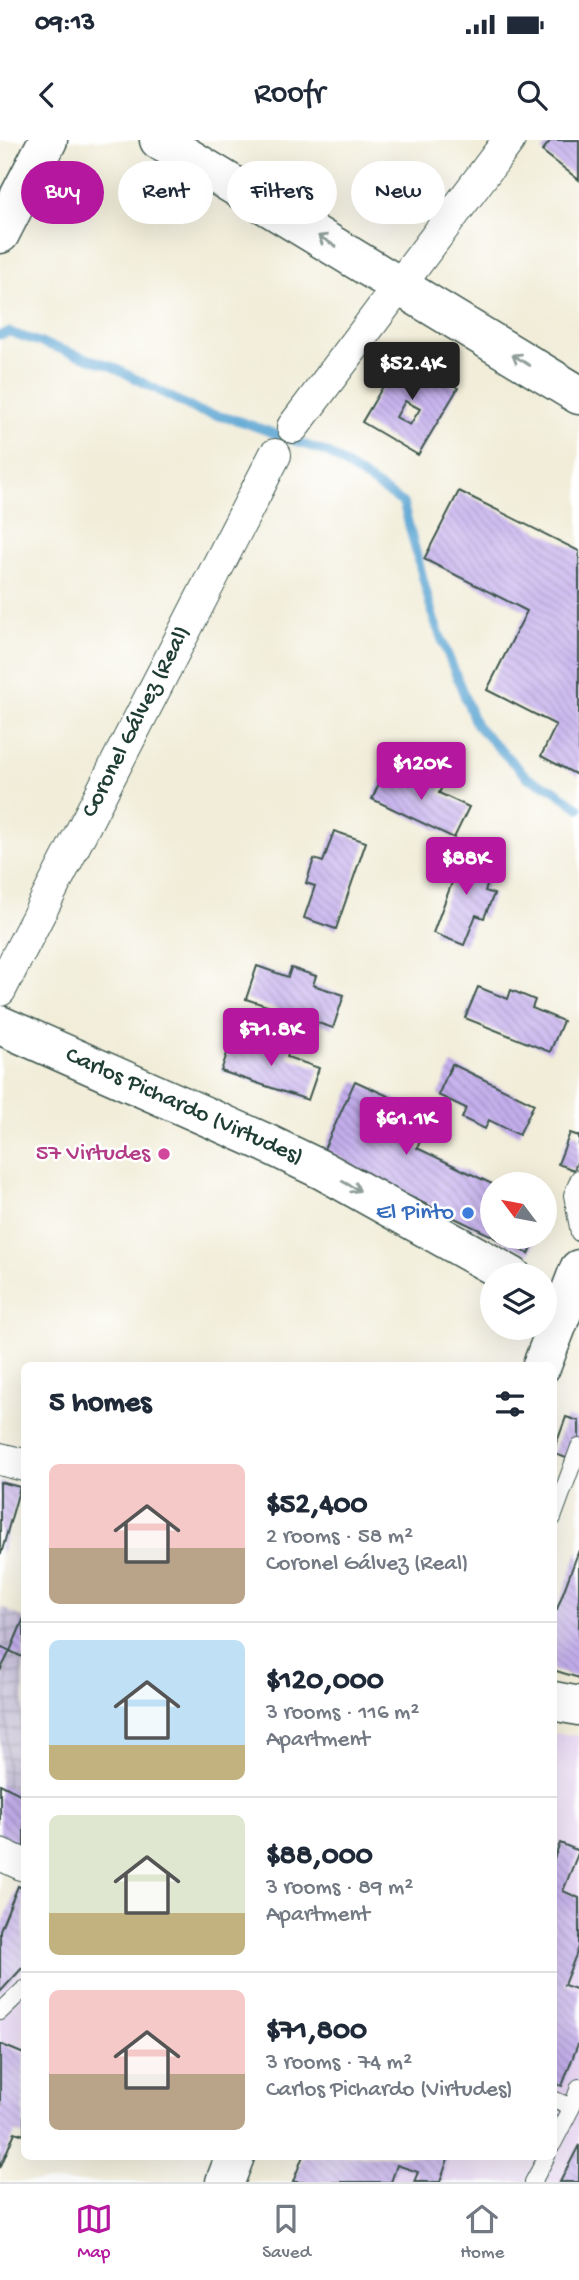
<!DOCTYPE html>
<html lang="en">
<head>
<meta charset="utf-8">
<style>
	:root { --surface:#fff; --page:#f2f2f3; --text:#1f2937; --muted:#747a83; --line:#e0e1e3; --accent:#b5179e }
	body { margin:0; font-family:"Gochi Hand",sans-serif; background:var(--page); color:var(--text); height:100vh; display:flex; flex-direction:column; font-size:26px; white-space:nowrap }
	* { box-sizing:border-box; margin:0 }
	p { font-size:23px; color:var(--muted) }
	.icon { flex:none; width:38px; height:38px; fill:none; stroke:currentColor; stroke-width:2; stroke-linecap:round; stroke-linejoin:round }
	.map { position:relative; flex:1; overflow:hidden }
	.drawer { position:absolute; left:21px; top:1222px; width:536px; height:798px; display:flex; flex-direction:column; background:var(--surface); border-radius:10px; box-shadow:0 7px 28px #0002 }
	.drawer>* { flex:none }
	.hud { position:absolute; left:21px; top:21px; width:537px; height:63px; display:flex; gap:14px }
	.needle { width:46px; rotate:302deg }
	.fabs { position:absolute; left:480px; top:1032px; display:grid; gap:14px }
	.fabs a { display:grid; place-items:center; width:77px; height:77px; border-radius:50%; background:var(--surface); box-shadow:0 7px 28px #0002; font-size:35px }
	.price { position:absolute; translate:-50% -60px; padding:0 16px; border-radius:7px; background:var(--accent); color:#fff; font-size:23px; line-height:46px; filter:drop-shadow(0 2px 4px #0008) }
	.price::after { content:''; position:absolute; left:50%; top:42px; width:21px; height:16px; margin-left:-10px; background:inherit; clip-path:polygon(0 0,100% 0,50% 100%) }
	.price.current { background:#222; color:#fff }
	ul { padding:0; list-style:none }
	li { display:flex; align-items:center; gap:21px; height:175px; padding:0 28px }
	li+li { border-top:2px solid var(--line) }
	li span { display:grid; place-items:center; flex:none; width:196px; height:140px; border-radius:10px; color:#555 }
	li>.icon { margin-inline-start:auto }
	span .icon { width:84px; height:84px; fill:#fffc; stroke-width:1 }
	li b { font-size:30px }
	h2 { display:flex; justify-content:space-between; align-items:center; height:84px; padding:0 28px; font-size:30px }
	.tag { padding:0 24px; border-radius:32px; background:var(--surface); box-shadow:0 7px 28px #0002; font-size:24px; line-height:63px }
	.tag.current { background:var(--accent); color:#fff }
	.status { display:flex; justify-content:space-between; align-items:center; height:49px; padding:0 35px; background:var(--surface); direction:ltr }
	.status svg { height:19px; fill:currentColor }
	header { display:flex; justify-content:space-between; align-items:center; height:91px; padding:0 28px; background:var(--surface); font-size:32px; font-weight:600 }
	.dock { display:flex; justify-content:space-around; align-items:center; height:98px; border-top:2px solid var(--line); background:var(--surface); font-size:19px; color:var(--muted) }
	.dock a { display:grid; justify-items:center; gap:4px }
	.dock .current { color:var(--accent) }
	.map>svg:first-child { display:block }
	.built { fill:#e5d3f1 }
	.industrial { fill:url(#industrial-grid) }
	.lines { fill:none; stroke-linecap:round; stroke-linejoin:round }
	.stream { stroke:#5aa4d2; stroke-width:9 }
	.building { fill:url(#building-back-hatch); fill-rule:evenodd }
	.lane-casing { stroke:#3e574d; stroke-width:18 }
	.street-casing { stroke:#3e574d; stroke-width:34 }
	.secondary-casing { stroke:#3e574d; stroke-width:41 }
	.primary-casing { stroke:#3e574d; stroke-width:41 }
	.lane { stroke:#fff; stroke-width:16 }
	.street { stroke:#fff; stroke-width:32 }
	.secondary { stroke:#fff; stroke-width:38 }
	.primary { stroke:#fff; stroke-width:38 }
	.oneway { stroke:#8f9e9a }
	.hotel-dot { fill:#d1479c; stroke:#fff; stroke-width:2.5 }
	.shop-dot { fill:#3f7fe0; stroke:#fff; stroke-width:2.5 }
	.labels { text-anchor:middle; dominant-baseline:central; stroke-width:5; stroke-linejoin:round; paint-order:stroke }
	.street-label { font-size:24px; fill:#1f3d34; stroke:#fff }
	.hotel-label { font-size:24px; fill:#b23c85; stroke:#fff; text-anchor:end }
	.shop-label { font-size:24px; fill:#366cbe; stroke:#fff; text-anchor:end }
</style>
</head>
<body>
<div class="status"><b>09:13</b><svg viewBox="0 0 49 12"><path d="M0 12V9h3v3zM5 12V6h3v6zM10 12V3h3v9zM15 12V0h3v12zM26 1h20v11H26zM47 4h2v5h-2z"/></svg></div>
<header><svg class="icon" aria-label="back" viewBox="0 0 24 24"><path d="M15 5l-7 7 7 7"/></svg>Roofr<svg class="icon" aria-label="search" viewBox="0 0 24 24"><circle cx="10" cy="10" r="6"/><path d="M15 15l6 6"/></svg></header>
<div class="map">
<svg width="579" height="2042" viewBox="0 0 579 2042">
	<defs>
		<pattern id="industrial-grid" width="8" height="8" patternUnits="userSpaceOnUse" patternTransform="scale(1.75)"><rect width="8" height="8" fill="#c7c0d9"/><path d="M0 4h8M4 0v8" fill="none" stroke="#a19db1"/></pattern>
		<pattern id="building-back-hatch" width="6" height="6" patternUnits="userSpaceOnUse" patternTransform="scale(1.75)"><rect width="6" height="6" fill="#c4aeed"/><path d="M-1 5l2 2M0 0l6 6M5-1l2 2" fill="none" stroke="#9f8fc1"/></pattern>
	</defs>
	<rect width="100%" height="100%" fill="#fff"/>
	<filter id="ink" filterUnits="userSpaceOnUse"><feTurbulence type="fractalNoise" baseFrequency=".0143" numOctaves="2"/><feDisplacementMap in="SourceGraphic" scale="14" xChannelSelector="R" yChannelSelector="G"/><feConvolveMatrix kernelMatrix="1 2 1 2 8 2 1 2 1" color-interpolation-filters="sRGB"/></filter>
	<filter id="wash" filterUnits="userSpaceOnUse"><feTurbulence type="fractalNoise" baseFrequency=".00686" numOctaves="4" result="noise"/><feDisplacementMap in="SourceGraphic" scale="28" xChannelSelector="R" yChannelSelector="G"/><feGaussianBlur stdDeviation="1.57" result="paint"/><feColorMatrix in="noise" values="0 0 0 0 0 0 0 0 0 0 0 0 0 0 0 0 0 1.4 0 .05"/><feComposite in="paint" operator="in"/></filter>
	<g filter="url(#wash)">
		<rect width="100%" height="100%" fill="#f1edd9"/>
		<g class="built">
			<polygon points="555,1593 579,1596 579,2042 293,2042 303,2016 553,2016 553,1599"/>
			<polygon points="18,1746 24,1749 24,1995 15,1992 0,2028 0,1790"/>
		</g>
		<polygon class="industrial" points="1,1467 24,1478 24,1711 0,1699"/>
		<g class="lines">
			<polyline class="stream" points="0,195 9,192 111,226 198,271 240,281 328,313 403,363 434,480 476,585 528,638 553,649 579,668"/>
		</g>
		<g id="blocks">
			<g class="building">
				<polygon points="551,0 579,0 579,40 542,11"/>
				<path d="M434,210L450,219L439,237L458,248L418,315L362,282L401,216L423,229ZM405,261L420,269L410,285L396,277Z"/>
				<polygon points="459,351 579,411 579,636 541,616 556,585 487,550 527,471 424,419"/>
				<polygon points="386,628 416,642 420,633 443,645 439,653 469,667 454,698 372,659"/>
				<polygon points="334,691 366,702 336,789 304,778 315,746 306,743 314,719 323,722"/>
				<polygon points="465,708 497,720 485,751 494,754 484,778 476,775 464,805 433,793"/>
				<polygon points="257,826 288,837 291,828 316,836 313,845 344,855 333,888 246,859"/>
				<polygon points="478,847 508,859 511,850 535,860 532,868 563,881 550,912 465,878"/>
				<polygon points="232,899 262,909 266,900 290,908 287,917 319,928 308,960 221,931"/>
				<polygon points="452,924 534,964 519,995 489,980 485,989 462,978 466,968 438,955"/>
				<polygon points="355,941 432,976 417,1008 492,1044 492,1096 396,1050 324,1009"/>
				<polygon points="570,993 579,996 579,1018 574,1030 558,1024"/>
				<polygon points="493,1097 537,1097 529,1114"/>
				<polygon points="566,1277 579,1281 579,1323 553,1313"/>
				<polygon points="0,1342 20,1347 1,1414 0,1414"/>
				<polygon points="579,1410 579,1538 553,1530 553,1468 557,1469"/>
				<polygon points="24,1478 24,1518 10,1511"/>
				<polygon points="0,1506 10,1511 0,1531"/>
				<polygon points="0,1644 24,1656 24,1711 0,1699"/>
				<polygon points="560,1703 579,1711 563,1751 579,1758 579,1807 564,1845 579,1850 579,1901 562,1946 553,1943 553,1721"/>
				<polygon points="18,1746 24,1749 24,1826 0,1852 0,1790"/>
				<polygon points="0,1904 24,1914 24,1995 15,1992 0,2028"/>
				<polygon points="579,2005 579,2042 560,2042"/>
				<polygon points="303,2016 449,2016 440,2042 414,2042 418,2032 397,2025 391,2042 293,2042"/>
			</g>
		</g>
	</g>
	<g filter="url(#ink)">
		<use href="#blocks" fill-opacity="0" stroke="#3e574d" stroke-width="2"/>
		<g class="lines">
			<defs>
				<g id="lane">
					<polyline points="579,1038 572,1055 579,1093"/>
					<polyline points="553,1378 579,1307"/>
					<polyline points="0,1872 24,1849"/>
					<polyline points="553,1959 572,1967"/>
					<polyline points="553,2004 572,1967 579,1947"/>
					<polyline points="533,2042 547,2016"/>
				</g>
				<g id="street">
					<polyline points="293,287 509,0"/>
					<polyline points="0,850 275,315"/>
					<polyline points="0,1319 24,1325"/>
					<polyline points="0,1714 24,1725"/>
				</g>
				<g id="secondary">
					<polyline points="159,0 579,255"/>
					<polyline points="0,94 48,0"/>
					<polyline points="0,885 266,1003 324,1031 512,1136"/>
					<polyline points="553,1561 579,1566"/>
				</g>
				<g id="primary">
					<polyline points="542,1225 579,1129"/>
					<polyline points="225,2042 235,2016"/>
				</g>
			</defs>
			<use href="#lane" class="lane-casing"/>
			<use href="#street" class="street-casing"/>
			<use href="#secondary" class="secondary-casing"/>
			<use href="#primary" class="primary-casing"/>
			<use href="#lane" class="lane"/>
			<use href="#street" class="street"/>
			<use href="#secondary" class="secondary"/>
			<use href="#primary" class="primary"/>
		</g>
		<defs><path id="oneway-shaft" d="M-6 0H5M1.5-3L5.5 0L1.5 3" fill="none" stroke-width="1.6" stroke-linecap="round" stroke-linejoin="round" transform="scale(1.75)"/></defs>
		<g class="oneway">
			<use href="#oneway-shaft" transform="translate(327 101) rotate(-149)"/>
			<use href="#oneway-shaft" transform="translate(521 220) rotate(-148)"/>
			<use href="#oneway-shaft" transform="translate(351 1046) rotate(29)"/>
		</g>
	</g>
	<circle class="hotel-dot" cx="164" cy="1014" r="7"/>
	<circle class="shop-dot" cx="468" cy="1073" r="7"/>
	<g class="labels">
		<g class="street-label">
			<text transform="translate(137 582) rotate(-63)">Coronel Gálvez (Real)</text>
			<text transform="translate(184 967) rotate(24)">Carlos Pichardo (Virtudes)</text>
		</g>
		<g class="hotel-label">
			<text x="150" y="1014">57 Virtudes</text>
		</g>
		<g class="shop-label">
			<text x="454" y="1073">El Pinto</text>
		</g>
	</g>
</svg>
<div class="fabs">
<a><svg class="needle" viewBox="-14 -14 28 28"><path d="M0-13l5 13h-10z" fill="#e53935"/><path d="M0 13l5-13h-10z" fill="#747a83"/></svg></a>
<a><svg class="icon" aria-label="layers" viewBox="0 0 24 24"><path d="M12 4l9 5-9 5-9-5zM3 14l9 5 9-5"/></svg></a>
</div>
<b class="price current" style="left:412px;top:262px">$52.4K</b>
<b class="price" style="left:421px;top:662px">$120K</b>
<b class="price" style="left:466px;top:757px">$88K</b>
<b class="price" style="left:271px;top:928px">$71.8K</b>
<b class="price" style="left:406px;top:1017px">$61.1K</b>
<div class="hud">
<a class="tag current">Buy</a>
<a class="tag">Rent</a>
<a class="tag">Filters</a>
<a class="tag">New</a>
</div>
<section class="drawer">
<h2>5 homes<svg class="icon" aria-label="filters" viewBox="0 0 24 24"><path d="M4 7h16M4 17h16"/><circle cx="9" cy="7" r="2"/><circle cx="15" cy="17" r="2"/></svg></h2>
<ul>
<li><span style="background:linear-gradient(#f6c9c9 60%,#b9a48a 0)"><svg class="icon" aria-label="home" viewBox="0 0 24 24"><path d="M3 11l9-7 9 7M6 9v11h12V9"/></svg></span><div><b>$52,400</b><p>2 rooms · 58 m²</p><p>Coronel Gálvez (Real)</p></div></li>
<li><span style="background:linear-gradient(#bfe0f5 75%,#c2b280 0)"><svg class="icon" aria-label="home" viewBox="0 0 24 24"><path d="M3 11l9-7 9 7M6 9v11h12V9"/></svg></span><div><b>$120,000</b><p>3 rooms · 116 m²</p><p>Apartment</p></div></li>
<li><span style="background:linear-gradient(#dfe7d0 70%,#c2b280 0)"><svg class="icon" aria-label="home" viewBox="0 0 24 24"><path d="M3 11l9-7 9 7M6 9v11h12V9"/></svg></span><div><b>$88,000</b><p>3 rooms · 89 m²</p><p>Apartment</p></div></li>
<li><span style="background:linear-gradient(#f6c9c9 60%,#b9a48a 0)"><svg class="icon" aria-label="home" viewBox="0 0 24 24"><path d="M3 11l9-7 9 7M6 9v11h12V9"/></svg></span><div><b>$71,800</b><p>3 rooms · 74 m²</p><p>Carlos Pichardo (Virtudes)</p></div></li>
</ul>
</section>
</div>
<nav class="dock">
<a class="current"><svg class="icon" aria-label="map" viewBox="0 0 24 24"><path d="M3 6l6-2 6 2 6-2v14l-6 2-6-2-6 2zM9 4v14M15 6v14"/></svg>Map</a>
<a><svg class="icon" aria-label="saved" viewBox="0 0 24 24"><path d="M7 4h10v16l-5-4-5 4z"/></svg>Saved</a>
<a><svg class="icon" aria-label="home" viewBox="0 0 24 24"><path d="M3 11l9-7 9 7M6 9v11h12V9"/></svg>Home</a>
</nav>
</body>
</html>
